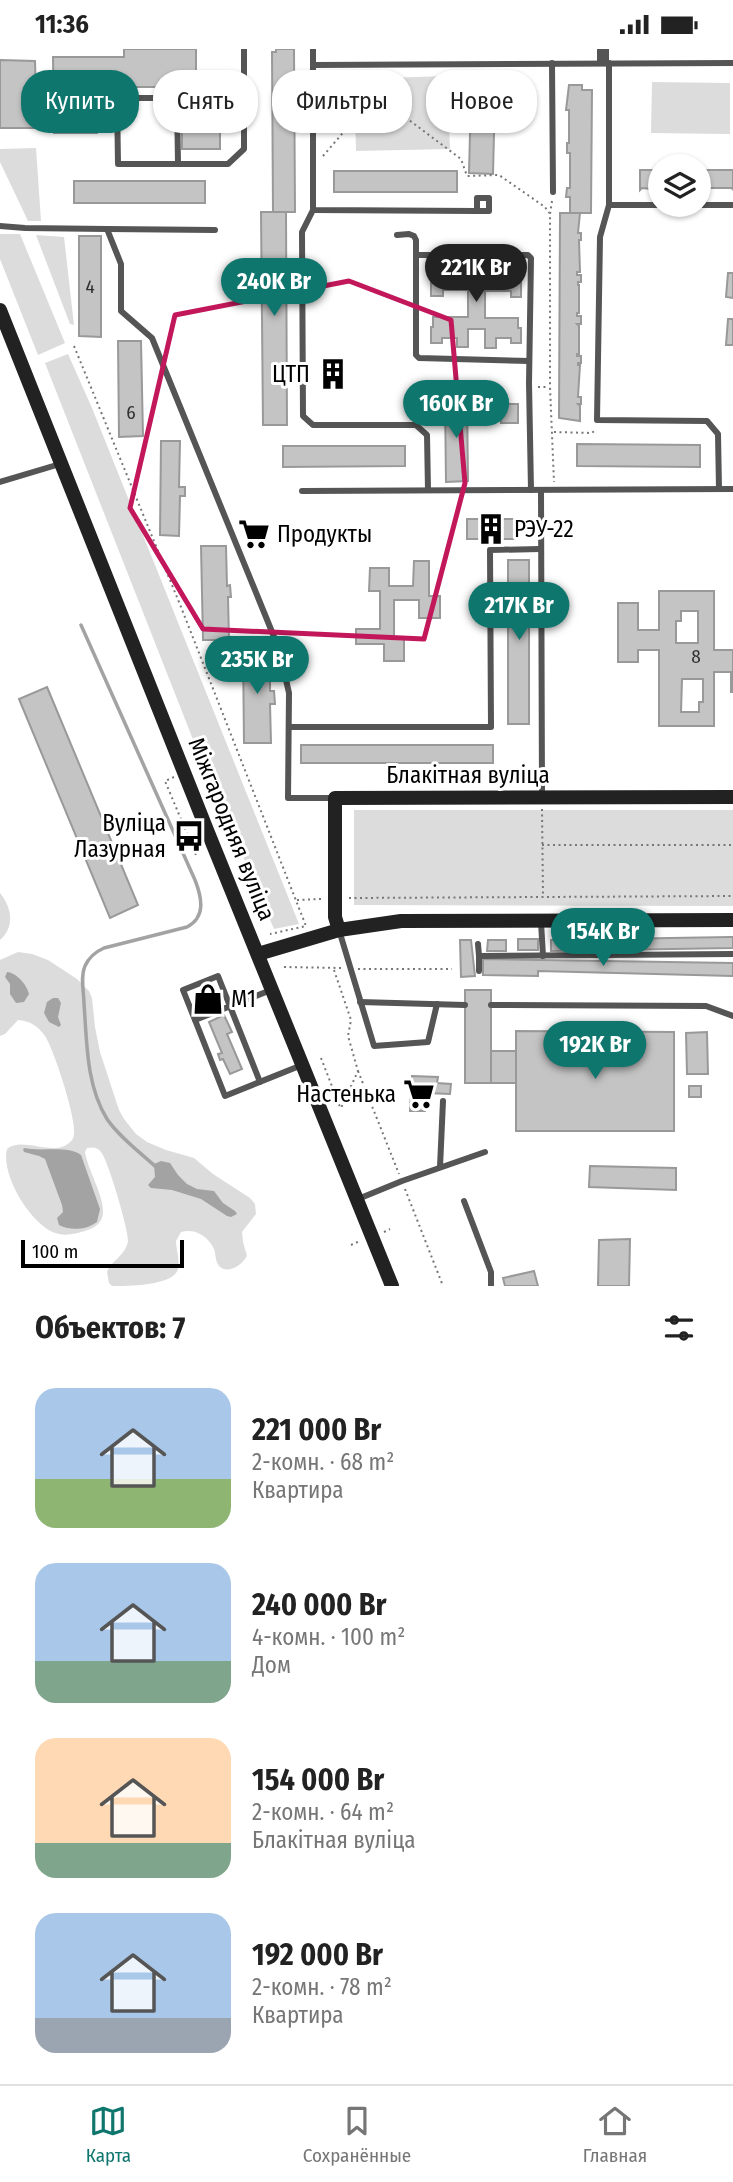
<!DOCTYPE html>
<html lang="ru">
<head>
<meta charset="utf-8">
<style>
	:root { --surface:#fff; --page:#f6f6f6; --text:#222; --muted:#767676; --line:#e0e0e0; --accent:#0f766e }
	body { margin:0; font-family:"Fira Sans Condensed",sans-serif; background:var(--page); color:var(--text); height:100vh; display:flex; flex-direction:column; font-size:26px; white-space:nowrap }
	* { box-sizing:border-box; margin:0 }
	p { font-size:23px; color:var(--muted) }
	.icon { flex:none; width:38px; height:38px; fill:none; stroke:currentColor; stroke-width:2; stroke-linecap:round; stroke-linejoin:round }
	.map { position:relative; height:1237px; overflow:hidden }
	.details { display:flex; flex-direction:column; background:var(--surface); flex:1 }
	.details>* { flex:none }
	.hud { position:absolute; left:21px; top:21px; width:691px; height:63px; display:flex; gap:14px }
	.fabs { position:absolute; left:648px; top:105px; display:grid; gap:14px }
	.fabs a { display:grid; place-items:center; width:63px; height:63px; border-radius:50%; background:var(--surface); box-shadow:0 2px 5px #0004; font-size:35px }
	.scale { position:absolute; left:21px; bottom:18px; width:163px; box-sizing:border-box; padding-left:7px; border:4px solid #000; border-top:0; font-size:19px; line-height:24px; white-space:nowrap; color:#000; -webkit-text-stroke:5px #fff; paint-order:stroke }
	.price { position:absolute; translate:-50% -60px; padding:0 16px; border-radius:24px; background:var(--accent); color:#fff; font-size:23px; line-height:46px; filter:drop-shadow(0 2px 4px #0008) }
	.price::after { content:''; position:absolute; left:50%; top:42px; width:21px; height:16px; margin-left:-10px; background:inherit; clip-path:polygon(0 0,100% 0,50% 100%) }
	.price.current { background:#222; color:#fff }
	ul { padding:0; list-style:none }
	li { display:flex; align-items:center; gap:21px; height:175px; padding:0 35px }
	li span { display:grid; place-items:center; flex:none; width:196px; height:140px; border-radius:21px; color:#555 }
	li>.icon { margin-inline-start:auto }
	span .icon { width:84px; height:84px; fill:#fffc; stroke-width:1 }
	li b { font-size:30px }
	h2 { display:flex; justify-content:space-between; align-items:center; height:84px; padding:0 35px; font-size:30px }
	.pill { padding:0 24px; border-radius:28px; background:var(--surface); box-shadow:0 2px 5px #0004; font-size:24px; line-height:63px }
	.pill.current { background:var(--accent); color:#fff }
	.status { display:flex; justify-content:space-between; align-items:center; height:49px; padding:0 35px; background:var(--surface); direction:ltr }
	.status svg { height:19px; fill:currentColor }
	.tab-bar { display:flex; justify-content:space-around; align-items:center; height:98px; border-top:2px solid var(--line); background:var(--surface); font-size:19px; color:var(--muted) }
	.tab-bar a { display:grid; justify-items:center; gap:4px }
	.tab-bar .current { color:var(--accent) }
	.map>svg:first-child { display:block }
	.green { fill:#dcdcdc }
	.water { fill:#a3a3a3 }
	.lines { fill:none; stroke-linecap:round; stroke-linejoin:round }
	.stream { stroke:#a3a3a3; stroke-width:3.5 }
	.building { fill:#c4c4c4; stroke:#999; stroke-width:2; fill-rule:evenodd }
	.path { stroke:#777; stroke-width:2; stroke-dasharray:2 3.5; stroke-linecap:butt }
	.lane { stroke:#555; stroke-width:6 }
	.secondary { stroke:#222; stroke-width:14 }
	.marked { fill:none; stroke:#c2185b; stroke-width:5; stroke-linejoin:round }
	.labels { text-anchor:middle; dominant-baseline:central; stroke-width:6; stroke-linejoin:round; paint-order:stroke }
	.number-label { font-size:19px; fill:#313131 }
	.poi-label { font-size:23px; fill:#000; stroke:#fff; text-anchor:end }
	.street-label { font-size:23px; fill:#000; stroke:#fff }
</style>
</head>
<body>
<div class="status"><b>11:36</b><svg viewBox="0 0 49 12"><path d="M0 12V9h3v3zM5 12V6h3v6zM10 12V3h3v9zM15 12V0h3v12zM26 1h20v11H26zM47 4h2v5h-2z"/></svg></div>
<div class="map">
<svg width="733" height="1237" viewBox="0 0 733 1237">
	<rect width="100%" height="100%" fill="#fff"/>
	<g class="green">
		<polygon points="447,27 450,100 356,102 354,30"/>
		<polygon points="652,33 730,34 730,85 651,84"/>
		<polygon points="36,99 41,172 28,172 0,113 0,100"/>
		<polygon points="0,185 20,185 65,294 38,306 0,210"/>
		<polygon points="36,186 64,188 74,276 70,275"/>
		<polygon points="68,305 92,359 299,875 274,880 194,693 45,314"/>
		<polygon points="354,761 733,761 733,857 354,856"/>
		<path d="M0,844C12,859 15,878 0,891Z"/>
		<path d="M18,903L32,905L48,911L77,930L89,942L92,949L95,978L100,1003L119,1061L124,1070L136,1085L147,1093L166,1101L194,1109L213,1125L250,1149L255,1155L256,1165L242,1183L243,1193L247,1207C242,1216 228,1226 219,1217C215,1212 216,1206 214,1200C208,1187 195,1179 181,1183L176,1192C176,1200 180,1211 178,1220C174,1237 127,1237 112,1237L109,1234L107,1223C112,1211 126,1206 128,1192C129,1182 108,1111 101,1103C97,1098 93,1098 87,1099L85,1103C88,1122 104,1146 103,1164C102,1175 94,1179 85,1182C77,1184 68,1187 59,1185C33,1180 0,1126 7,1100C22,1087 53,1108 69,1094C72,1092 74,1088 74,1085C76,1068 54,1001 45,987C38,977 30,972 18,971L5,985L0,987V911Z"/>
	</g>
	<g class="water">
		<path d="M7,923C17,924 27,936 29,945L24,953L16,954L10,945V935L5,928Z"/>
		<polygon points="53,949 58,949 61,954 58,968 61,976 59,978 49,973 44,964 47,953"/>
		<path d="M25,1099C42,1103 68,1096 81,1106L100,1160L97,1173C86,1181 71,1182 59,1176L57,1169L63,1163L62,1156L45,1110L39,1107L24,1103L23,1100Z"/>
		<polygon points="161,1112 170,1114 178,1126 187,1135 197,1140 214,1142 223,1154 235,1162 237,1165 231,1168 227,1167 201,1150 172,1141 151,1139 148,1136 155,1128 154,1115"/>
	</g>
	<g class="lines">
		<path class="stream" d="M81,576L195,831C202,849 206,868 187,878L104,899C95,903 89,908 85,917C80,928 84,943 84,955C87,993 86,1036 107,1070C120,1089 141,1104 157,1119"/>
	</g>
	<g class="building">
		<polygon points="124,0 196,0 196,38 220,38 220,100 182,100 182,38 97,38 97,84 54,84 53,8 124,8"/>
		<polygon points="276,0 294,0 295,163 273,163 272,3 276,3"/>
		<polygon points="0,11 35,12 37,79 0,79"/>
		<polygon points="569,36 582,36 582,41 592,41 591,164 570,164 570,148 566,148 567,139 570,139 570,104 567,104 567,94 569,94 569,61 566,61"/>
		<polygon points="471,45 495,45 493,125 469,124"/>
		<polygon points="640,121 660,121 660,141 642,139 640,141"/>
		<polygon points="698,121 733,121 733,141 732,139 706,139 706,141 698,141"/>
		<rect x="334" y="122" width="123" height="21"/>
		<rect x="74" y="132" width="131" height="22"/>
		<polygon points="261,163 286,163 287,376 263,376"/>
		<polygon points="560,164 580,164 578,184 581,184 581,191 579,191 580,223 577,223 577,226 581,226 581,233 578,233 578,236 579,236 579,264 577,264 577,267 581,267 581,275 577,275 579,277 579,305 577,305 577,307 581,307 581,314 578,314 578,316 580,316 578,348 581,348 581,355 578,355 580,357 580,372 559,369"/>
		<polygon points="79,187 101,187 101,288 79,287"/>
		<polygon points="444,216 468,216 468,226 485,227 485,216 506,216 506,223 521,223 521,248 511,248 511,242 485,242 485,269 518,269 518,279 521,279 521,294 511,294 511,289 496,289 496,299 485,299 485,280 468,280 468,298 457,298 457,289 442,289 442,294 431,294 431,278 433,278 433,268 468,268 468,241 443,241 443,247 431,247 431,223 444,223"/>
		<polygon points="728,224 733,224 733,249 726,248"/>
		<polygon points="728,270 733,270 733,296 726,296"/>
		<polygon points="118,292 141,292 143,387 119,388"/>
		<polygon points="323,309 344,309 343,340 323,340"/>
		<polygon points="445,349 467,349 468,432 446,433"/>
		<rect x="501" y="355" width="17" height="19"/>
		<polygon points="161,392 180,392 179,438 185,438 185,447 180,447 179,487 160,486"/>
		<polygon points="577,395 700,396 700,418 577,417"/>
		<polygon points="283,397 405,397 405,417 283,418"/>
		<rect x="467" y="470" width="49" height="20"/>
		<polygon points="201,497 226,497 227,537 230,536 231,548 228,548 229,591 203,591"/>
		<rect x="508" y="511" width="21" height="164"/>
		<polygon points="414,512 429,512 429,547 440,547 440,569 419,569 419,551 394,551 394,590 404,590 404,612 384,612 384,595 356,595 356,580 380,580 380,542 369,542 370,519 389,519 389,537 413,537"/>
		<path d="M659,542H714V601H733V643H731V623H714V677H659V601H638V613H618V554H638V581H659ZM681,562H698V594H676V572H681ZM682,630H703V653H699V663H681Z"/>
		<polygon points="243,599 270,599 270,642 274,642 275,655 270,655 271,694 244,694"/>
		<polygon points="47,638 138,856 110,869 19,650"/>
		<rect x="301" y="696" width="192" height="18"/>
		<polygon points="730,888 733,888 733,899 551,902 551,891"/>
		<rect x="518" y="890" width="20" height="11"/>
		<polygon points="460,891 471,891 475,927 461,928"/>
		<polygon points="488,891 506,891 506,902 487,902"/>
		<polygon points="483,910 733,914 733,927 538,922 538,927 483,926"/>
		<rect x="465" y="941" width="26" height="93"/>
		<polygon points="210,942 216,955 205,960 199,946"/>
		<polygon points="224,966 232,983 227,985 242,1020 230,1025 223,1010 220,1011 218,1005 222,1004 209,973"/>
		<polygon points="516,982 674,983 674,1082 516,1082"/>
		<polygon points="707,983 708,1025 687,1025 686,984"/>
		<rect x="491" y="1002" width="25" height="32"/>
		<polygon points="412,1027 438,1028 437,1034 451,1035 450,1045 426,1044 425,1062 410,1062"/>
		<rect x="689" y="1037" width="12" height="11"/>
		<polygon points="590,1117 676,1119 676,1141 589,1138"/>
		<polygon points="630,1190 629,1237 598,1237 599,1191"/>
		<polygon points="534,1222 538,1237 505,1237 503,1229"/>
	</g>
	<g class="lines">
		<g class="path">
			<polyline points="329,25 405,68 461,110 467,127 499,126 545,158 549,164"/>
			<polyline points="323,107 372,50"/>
			<polyline points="552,152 550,165 550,338 554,433"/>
			<polyline points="74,297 181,558 306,877 270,885"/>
			<polyline points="538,338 549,338"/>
			<polyline points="554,383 592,384 596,380"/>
			<polyline points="174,728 165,732 196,806"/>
			<polyline points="542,760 543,846"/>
			<polyline points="542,796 733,796"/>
			<polyline points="349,849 733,847"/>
			<polyline points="297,851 322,850"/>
			<polyline points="284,918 342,919"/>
			<polyline points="358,920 452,920"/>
			<polyline points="334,921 351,971 348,987 358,1022 341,1059"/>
			<polyline points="321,1009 340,1058"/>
			<polyline points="358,1022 399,1125"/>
			<polyline points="405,1140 443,1237"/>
			<polyline points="384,1183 390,1180"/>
			<polyline points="351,1196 360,1192"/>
		</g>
		<g class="lane">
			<polyline points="313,0 313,16 733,14"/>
			<polyline points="600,0 600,14"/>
			<polyline points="606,0 606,14"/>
			<polyline points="552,14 553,143"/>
			<polyline points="609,14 609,156 733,156"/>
			<polyline points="313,16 313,161 477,162 489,162 489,149 477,149 477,162"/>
			<polyline points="178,115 177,49 117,49 118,115 228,115 244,100 244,0"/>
			<polyline points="609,156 600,188 597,371 707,372 718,385 719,440"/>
			<polyline points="313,161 302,183 303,367 313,376 416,376 427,386 428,441"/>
			<polyline points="0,177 25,179 107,180 121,215 121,262 152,289 279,600 289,644 288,749 334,749"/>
			<polyline points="107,180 215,181"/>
			<polyline points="397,186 409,185 414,187 416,191 416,306 419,309 529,312"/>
			<polyline points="417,206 528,206 531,209 529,334 531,441"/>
			<polyline points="0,433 60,415"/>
			<polyline points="541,441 542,747"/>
			<polyline points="302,442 733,440"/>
			<polyline points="289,678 491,678 490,501 540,500"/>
			<polyline points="541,873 543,907"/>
			<polyline points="339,881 374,997 428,993 437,955"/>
			<polyline points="478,895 479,907"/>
			<polyline points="479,922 479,907 733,905"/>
			<polyline points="271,941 195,971 225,1047 302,1016"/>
			<polyline points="360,953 465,956"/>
			<polyline points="491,956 706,957 733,967"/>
			<polyline points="195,971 183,941 218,927 260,1033"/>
			<polyline points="440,1118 443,1052"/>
			<polyline points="358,1150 402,1132 485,1103"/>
			<polyline points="464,1152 491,1223 491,1237"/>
		</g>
		<g class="secondary">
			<polyline points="0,261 207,781 392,1237"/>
			<polyline points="339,881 335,868 335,749 733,748"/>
			<polyline points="258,905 339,881 401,872 733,871"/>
		</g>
	</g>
	<path class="marked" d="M349,232L451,271L465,434L424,590L203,580L130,459L175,266Z"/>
	<defs>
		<symbol id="building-bare" viewBox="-9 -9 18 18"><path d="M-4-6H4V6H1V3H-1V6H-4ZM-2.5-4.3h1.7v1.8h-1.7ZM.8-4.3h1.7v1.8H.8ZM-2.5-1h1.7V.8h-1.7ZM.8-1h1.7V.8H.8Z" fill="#000" stroke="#fff" stroke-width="2.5" paint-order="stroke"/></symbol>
		<symbol id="supermarket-bare" viewBox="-9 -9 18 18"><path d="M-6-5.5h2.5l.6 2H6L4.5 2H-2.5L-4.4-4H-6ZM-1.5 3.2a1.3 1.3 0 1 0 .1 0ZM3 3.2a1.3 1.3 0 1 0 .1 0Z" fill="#000" stroke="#fff" stroke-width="2.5" paint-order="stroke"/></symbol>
		<symbol id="bus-bare" viewBox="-9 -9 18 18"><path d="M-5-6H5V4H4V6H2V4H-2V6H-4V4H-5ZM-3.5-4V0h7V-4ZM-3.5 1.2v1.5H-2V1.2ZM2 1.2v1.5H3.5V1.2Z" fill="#000" stroke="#fff" stroke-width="2.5" paint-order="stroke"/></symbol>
		<symbol id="shop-bare" viewBox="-9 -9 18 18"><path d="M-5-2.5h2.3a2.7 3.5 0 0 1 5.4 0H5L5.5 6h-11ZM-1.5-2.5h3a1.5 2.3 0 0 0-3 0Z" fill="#000" stroke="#fff" stroke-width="2.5" paint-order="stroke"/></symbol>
	</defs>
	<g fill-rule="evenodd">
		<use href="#building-bare" x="311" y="303" width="44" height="44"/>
		<use href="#building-bare" x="469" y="458" width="44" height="44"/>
		<use href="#supermarket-bare" x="232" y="463" width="44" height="44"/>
		<use href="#bus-bare" x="167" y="765" width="44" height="44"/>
		<use href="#shop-bare" x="186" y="928" width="44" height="44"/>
		<use href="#supermarket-bare" x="397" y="1023" width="44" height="44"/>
	</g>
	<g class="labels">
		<g class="number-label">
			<text x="90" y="237">4</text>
			<text x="131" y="363">6</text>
			<text x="696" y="607">8</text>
		</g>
		<g class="poi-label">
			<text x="310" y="325">ЦТП</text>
			<text x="514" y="480" text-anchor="start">РЭУ-22</text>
			<text x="277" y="485" text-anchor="start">Продукты</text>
			<text x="166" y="774">Вуліца<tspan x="166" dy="26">Лазурная</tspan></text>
			<text x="231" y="950" text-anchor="start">М1</text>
			<text x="396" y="1045">Настенька</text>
		</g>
		<g class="street-label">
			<text x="468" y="726">Блакітная вуліца</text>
			<text transform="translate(232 780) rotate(68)">Міжгародняя вуліца</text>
		</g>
	</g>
</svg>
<div class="fabs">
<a><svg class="icon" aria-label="layers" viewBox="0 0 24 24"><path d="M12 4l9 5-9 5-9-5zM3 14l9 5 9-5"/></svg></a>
</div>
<div class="scale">100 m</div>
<b class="price current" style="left:476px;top:255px">221K Br</b>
<b class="price" style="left:274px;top:269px">240K Br</b>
<b class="price" style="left:456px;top:391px">160K Br</b>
<b class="price" style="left:519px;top:593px">217K Br</b>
<b class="price" style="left:257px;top:647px">235K Br</b>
<b class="price" style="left:603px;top:919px">154K Br</b>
<b class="price" style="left:595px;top:1032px">192K Br</b>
<div class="hud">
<a class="pill current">Купить</a>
<a class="pill">Снять</a>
<a class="pill">Фильтры</a>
<a class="pill">Новое</a>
</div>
</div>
<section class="details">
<h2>Объектов: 7<svg class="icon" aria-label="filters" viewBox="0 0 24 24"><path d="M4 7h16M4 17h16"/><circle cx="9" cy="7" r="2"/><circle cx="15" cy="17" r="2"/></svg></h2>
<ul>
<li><span style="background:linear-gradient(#a9c7e8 65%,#8fb573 0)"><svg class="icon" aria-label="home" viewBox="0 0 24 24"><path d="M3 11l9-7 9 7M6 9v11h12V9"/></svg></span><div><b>221 000 Br</b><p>2-комн. · 68 m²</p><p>Квартира</p></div></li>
<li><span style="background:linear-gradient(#a9c7e8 70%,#7fa58c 0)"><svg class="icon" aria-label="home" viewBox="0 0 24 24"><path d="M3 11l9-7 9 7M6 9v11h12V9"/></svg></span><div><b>240 000 Br</b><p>4-комн. · 100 m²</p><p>Дом</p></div></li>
<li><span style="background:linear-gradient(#ffd9b3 75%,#7fa58c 0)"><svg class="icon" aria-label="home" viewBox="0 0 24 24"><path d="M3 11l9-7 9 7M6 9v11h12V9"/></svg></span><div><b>154 000 Br</b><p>2-комн. · 64 m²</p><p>Блакітная вуліца</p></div></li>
<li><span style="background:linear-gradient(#a9c7e8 75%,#9aa5b1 0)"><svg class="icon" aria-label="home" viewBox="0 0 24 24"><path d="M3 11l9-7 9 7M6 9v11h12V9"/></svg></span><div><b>192 000 Br</b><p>2-комн. · 78 m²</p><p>Квартира</p></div></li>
</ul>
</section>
<nav class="tab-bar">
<a class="current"><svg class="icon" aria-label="map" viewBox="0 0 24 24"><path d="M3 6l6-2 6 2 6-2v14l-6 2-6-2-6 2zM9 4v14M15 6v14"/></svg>Карта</a>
<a><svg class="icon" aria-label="saved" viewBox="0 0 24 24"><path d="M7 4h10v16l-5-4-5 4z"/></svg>Сохранённые</a>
<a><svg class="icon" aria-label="home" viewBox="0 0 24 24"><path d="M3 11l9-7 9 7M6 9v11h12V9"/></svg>Главная</a>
</nav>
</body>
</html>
